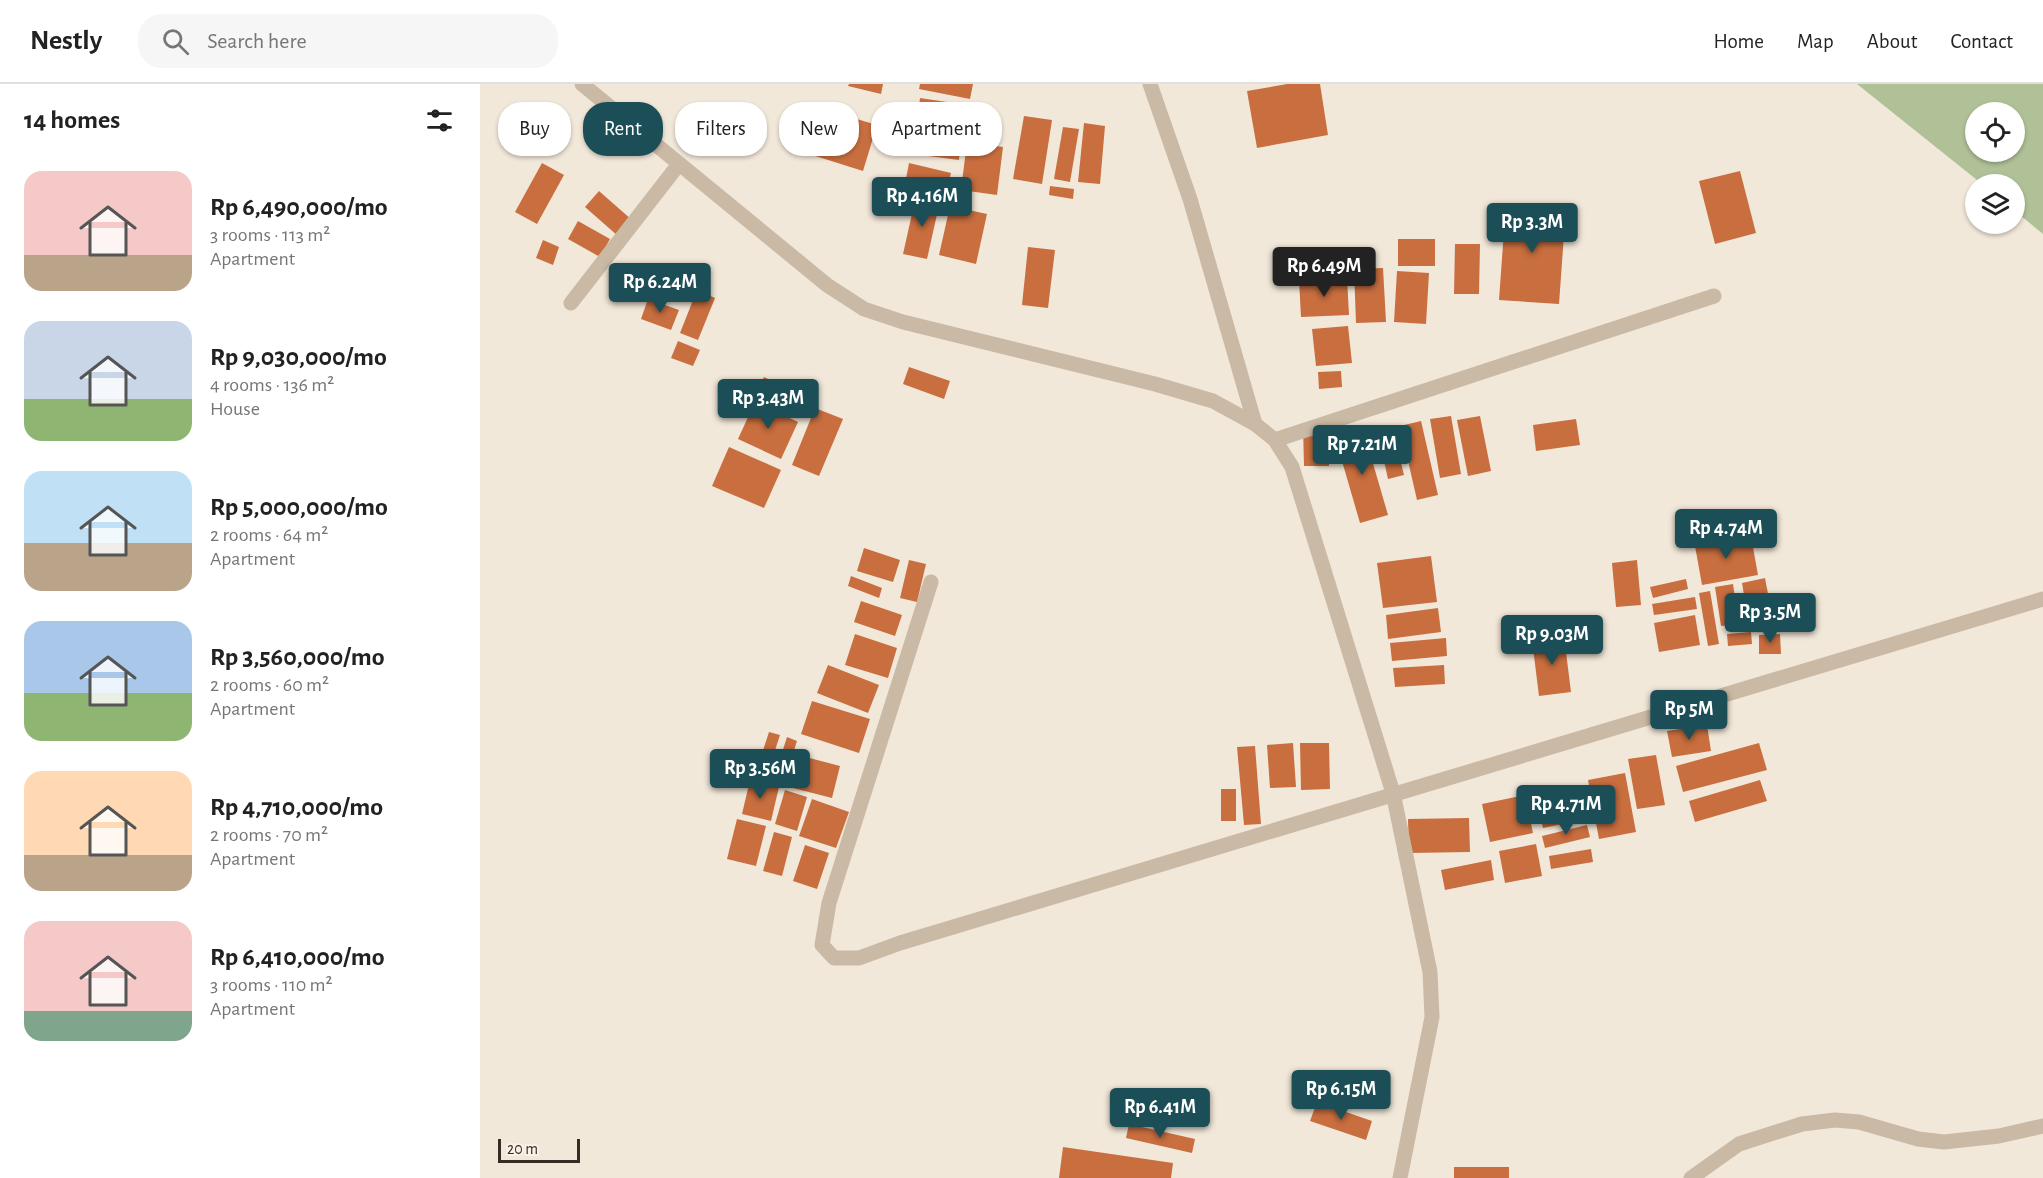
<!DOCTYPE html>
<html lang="en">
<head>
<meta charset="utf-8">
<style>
	:root { --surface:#fff; --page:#f6f6f6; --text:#222; --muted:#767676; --line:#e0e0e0; --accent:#1b4e57 }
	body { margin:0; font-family:"Alegreya Sans",sans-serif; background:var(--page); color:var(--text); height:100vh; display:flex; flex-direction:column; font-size:22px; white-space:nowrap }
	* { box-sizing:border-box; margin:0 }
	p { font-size:20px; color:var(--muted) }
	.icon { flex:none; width:33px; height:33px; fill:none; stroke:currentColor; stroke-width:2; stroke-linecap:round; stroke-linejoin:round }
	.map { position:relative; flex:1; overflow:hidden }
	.sheet { display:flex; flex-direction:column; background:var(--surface); width:480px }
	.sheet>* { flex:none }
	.banner { position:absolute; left:18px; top:18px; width:570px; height:54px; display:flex; gap:12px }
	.buttons { position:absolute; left:1485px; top:18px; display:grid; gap:12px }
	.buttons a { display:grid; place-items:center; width:60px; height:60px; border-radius:50%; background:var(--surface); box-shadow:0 2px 4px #0004; font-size:30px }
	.scale { position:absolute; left:18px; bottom:15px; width:82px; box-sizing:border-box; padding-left:6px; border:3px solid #352c26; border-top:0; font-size:16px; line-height:21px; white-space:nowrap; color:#352c26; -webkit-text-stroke:4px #f9f2e5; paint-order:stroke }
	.price { position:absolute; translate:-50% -51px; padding:0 14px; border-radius:6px; background:var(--accent); color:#fff; font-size:20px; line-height:39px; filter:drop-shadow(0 2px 3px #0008) }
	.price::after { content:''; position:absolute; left:50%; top:36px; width:18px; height:14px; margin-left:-9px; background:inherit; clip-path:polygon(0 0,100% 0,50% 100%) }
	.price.selected { background:#222; color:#fff }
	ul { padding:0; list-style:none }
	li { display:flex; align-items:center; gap:18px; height:150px; padding:0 24px }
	li span { display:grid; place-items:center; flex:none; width:168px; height:120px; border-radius:18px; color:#555 }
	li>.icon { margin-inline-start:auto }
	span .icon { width:72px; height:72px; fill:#fffc; stroke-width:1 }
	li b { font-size:26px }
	h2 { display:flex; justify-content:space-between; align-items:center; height:72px; padding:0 24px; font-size:26px }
	.chip { padding:0 21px; border-radius:24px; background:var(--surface); box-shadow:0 2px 4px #0004; font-size:21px; line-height:54px }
	.chip.selected { background:var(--accent); color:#fff }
	header { display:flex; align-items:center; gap:36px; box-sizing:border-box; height:84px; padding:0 30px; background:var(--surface); border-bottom:2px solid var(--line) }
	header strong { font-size:28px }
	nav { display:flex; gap:33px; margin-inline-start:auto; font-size:21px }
	.search { width:420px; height:54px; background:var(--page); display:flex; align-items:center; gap:15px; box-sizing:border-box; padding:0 21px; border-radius:24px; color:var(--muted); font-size:22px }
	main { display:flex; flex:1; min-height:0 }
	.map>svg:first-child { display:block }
	.green { fill:#b0c198; fill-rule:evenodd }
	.building { fill:#c96e3f }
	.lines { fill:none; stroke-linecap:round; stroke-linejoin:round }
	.street { stroke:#cab9a4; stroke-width:15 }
</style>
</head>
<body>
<header>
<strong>Nestly</strong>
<div class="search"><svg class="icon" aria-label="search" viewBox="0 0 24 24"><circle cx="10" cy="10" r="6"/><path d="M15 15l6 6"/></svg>Search here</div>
<nav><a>Home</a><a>Map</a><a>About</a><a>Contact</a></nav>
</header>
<main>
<section class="sheet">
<h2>14 homes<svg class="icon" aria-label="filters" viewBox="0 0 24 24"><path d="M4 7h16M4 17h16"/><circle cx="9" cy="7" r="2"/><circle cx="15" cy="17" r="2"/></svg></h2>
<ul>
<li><span style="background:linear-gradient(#f6c9c9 70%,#b9a48a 0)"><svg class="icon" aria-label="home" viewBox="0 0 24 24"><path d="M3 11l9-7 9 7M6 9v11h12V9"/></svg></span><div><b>Rp 6,490,000/mo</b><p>3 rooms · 113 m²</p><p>Apartment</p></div></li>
<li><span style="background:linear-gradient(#c9d6e8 65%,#8fb573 0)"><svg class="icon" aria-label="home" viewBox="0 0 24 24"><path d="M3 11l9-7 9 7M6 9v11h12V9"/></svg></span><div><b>Rp 9,030,000/mo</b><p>4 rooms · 136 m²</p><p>House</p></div></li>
<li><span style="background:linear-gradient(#bfe0f5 60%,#b9a48a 0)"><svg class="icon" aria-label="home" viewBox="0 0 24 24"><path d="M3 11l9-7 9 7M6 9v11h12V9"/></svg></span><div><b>Rp 5,000,000/mo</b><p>2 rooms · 64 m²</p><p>Apartment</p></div></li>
<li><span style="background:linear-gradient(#a9c7e8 60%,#8fb573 0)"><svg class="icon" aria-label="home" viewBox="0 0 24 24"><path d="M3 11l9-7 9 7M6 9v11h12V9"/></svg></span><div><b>Rp 3,560,000/mo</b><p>2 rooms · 60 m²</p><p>Apartment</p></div></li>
<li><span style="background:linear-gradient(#ffd9b3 70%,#b9a48a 0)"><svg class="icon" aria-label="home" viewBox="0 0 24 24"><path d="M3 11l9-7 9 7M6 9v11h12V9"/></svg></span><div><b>Rp 4,710,000/mo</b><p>2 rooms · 70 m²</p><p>Apartment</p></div></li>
<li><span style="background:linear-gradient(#f6c9c9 75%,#7fa58c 0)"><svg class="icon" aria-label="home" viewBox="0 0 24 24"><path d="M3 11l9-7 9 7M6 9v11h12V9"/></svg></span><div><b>Rp 6,410,000/mo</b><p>3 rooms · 110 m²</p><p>Apartment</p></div></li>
</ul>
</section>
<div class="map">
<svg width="1563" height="1094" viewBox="0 0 1563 1094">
	<rect width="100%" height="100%" fill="#f2e8d9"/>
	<path class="green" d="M1377,0H1563V150L1535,127L1534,100H1502ZM1496,28H1534V68H1496Z"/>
	<g class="building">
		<polygon points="369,0 403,0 401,10 368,2"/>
		<polygon points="440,0 493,0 490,15 439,5"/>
		<polygon points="807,0 840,0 848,51 777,64 767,7"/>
		<polygon points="440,14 487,21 486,30 439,22"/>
		<polygon points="343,25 397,41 383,87 329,70"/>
		<polygon points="437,31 482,36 480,52 435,47"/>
		<polygon points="544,32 572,36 562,100 533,95"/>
		<polygon points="604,39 625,42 620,100 598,98"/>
		<polygon points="583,43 599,45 590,98 574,95"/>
		<polygon points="435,51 481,57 479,76 433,70"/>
		<polygon points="487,58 523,63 517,111 481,106"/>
		<polygon points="62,79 84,91 57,140 35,128"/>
		<polygon points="429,79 471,89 466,109 425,100"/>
		<polygon points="1260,87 1276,149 1235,160 1219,97"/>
		<polygon points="570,102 594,105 593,115 569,111"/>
		<polygon points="119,107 152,136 138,152 105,123"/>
		<polygon points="436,112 460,117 447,175 423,170"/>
		<polygon points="1026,119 1086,123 1079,220 1019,216"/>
		<polygon points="470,122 507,130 496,180 459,171"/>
		<polygon points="98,137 130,155 120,173 88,155"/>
		<rect x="918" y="155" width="37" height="27"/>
		<polygon points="63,156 79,163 73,181 56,174"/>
		<polygon points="975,160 1000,160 999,210 974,210"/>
		<polygon points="548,163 575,166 568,224 542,221"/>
		<polygon points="903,184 906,238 876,239 874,185"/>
		<polygon points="917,187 949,189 946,240 914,238"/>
		<polygon points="183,193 207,205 200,218 176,206"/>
		<polygon points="867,194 869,231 821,233 819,196"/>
		<polygon points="217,206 235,214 218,256 200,249"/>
		<polygon points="168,215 199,226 191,246 161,235"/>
		<polygon points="868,242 872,279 836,282 832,245"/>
		<polygon points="198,257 220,266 213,282 191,274"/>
		<polygon points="429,283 470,297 464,315 423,300"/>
		<polygon points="861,287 862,303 839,305 838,288"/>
		<polygon points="284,293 328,315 320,331 276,309"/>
		<polygon points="275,318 318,338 301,375 258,355"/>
		<polygon points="335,324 363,335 339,392 312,381"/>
		<polygon points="971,332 981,390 960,394 950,335"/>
		<polygon points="1000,332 1011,387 988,392 977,336"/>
		<polygon points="1096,335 1100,361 1056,367 1053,341"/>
		<polygon points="941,337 958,411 937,416 920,342"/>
		<polygon points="912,342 924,391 908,395 897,345"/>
		<polygon points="823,343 848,343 849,382 824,382"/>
		<polygon points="883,345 908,431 880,439 855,353"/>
		<polygon points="249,363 301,386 284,424 232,402"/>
		<polygon points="1271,452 1278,491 1222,501 1215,462"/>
		<polygon points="384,464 420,476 413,498 377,487"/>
		<polygon points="951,472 957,518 903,524 897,479"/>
		<polygon points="429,476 446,480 437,518 420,514"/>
		<polygon points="1157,476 1161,521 1136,523 1132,479"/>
		<polygon points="371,492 402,504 399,514 368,502"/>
		<polygon points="1285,494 1293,536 1269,541 1262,499"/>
		<polygon points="1206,495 1208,505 1173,514 1170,503"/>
		<polygon points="1253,500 1259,540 1241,542 1235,503"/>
		<polygon points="1230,507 1239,560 1228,562 1219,509"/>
		<polygon points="1215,513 1217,525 1174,531 1172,520"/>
		<polygon points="381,517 422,531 415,552 374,538"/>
		<polygon points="958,524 961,548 908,555 906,531"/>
		<polygon points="1215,531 1220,561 1179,568 1174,539"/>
		<polygon points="1271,548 1272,560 1248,562 1247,550"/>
		<polygon points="375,550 417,564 408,594 365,581"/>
		<polygon points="1300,550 1301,570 1279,570 1279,551"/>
		<polygon points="1084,552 1091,608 1059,612 1052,556"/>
		<polygon points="966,554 967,572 912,577 910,559"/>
		<polygon points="348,581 399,601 388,629 337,609"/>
		<polygon points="964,581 965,600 915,603 913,584"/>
		<polygon points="332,617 390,635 379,669 321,650"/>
		<polygon points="1227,641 1231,667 1192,673 1187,647"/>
		<polygon points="289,648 300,651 287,691 276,688"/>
		<polygon points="307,653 317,657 304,697 294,694"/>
		<polygon points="813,659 816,703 790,704 787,661"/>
		<polygon points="820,659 849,659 850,705 821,706"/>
		<polygon points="1279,659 1287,686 1203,708 1196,682"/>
		<polygon points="775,662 781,740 764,741 757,663"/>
		<polygon points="1176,671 1185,721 1157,725 1148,675"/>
		<polygon points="322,672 360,682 352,714 313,704"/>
		<polygon points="1145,689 1156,748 1119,755 1108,696"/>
		<polygon points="270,696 299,703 291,737 262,730"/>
		<polygon points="1280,696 1287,717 1215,738 1209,717"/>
		<polygon points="1094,702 1102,736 1063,744 1055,711"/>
		<rect x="741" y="705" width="15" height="32"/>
		<polygon points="305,706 327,713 317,747 295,740"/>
		<polygon points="1045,711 1053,749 1010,758 1002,720"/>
		<polygon points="332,715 369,728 356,764 319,752"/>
		<polygon points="989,734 990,768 929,769 928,735"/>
		<polygon points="257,735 286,742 276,782 247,775"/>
		<polygon points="1107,741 1110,753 1065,764 1062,752"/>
		<polygon points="294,748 312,753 302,792 283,787"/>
		<polygon points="1056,760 1062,792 1025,799 1019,767"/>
		<polygon points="325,761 349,769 337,805 313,797"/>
		<polygon points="1111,765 1113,778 1071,785 1069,772"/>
		<polygon points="1011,776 1014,796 965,806 961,786"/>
		<polygon points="845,990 899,1003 895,1020 841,1007"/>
		<polygon points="837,1018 892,1037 886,1056 830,1037"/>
		<polygon points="649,1040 715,1055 712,1069 646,1054"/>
		<polygon points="583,1063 693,1079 691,1094 579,1094"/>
		<rect x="974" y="1083" width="55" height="11"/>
	</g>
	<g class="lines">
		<g class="street">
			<polyline points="102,0 347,201 384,225 423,238 675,300 733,317 775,340 795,356 812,383 913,709 950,888 952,933 920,1094"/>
			<polyline points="670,0 710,115 775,340"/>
			<polyline points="91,219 199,80"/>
			<polyline points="795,356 1234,212"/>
			<polyline points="451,498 349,819 342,861 354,874 379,874 420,859 1563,515"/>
			<polyline points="1211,1094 1259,1060 1322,1040 1355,1036 1379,1038 1438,1055 1464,1058 1519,1052 1563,1042"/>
		</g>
	</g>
</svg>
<div class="buttons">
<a><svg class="icon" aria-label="locate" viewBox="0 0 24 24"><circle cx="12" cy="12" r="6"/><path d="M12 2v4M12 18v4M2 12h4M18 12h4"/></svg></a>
<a><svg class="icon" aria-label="layers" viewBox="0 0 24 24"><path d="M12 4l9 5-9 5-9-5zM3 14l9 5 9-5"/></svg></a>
</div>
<div class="scale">20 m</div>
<b class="price" style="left:442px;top:144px">Rp 4.16M</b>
<b class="price" style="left:1052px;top:170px">Rp 3.3M</b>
<b class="price selected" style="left:844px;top:214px">Rp 6.49M</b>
<b class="price" style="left:180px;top:230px">Rp 6.24M</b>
<b class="price" style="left:288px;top:346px">Rp 3.43M</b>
<b class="price" style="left:882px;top:392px">Rp 7.21M</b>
<b class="price" style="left:1246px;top:476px">Rp 4.74M</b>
<b class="price" style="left:1290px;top:560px">Rp 3.5M</b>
<b class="price" style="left:1072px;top:582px">Rp 9.03M</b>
<b class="price" style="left:1209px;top:657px">Rp 5M</b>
<b class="price" style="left:280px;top:716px">Rp 3.56M</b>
<b class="price" style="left:1086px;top:752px">Rp 4.71M</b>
<b class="price" style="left:861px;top:1037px">Rp 6.15M</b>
<b class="price" style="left:680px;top:1055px">Rp 6.41M</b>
<div class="banner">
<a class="chip">Buy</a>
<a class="chip selected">Rent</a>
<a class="chip">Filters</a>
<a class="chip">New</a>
<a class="chip">Apartment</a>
</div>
</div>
</main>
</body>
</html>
